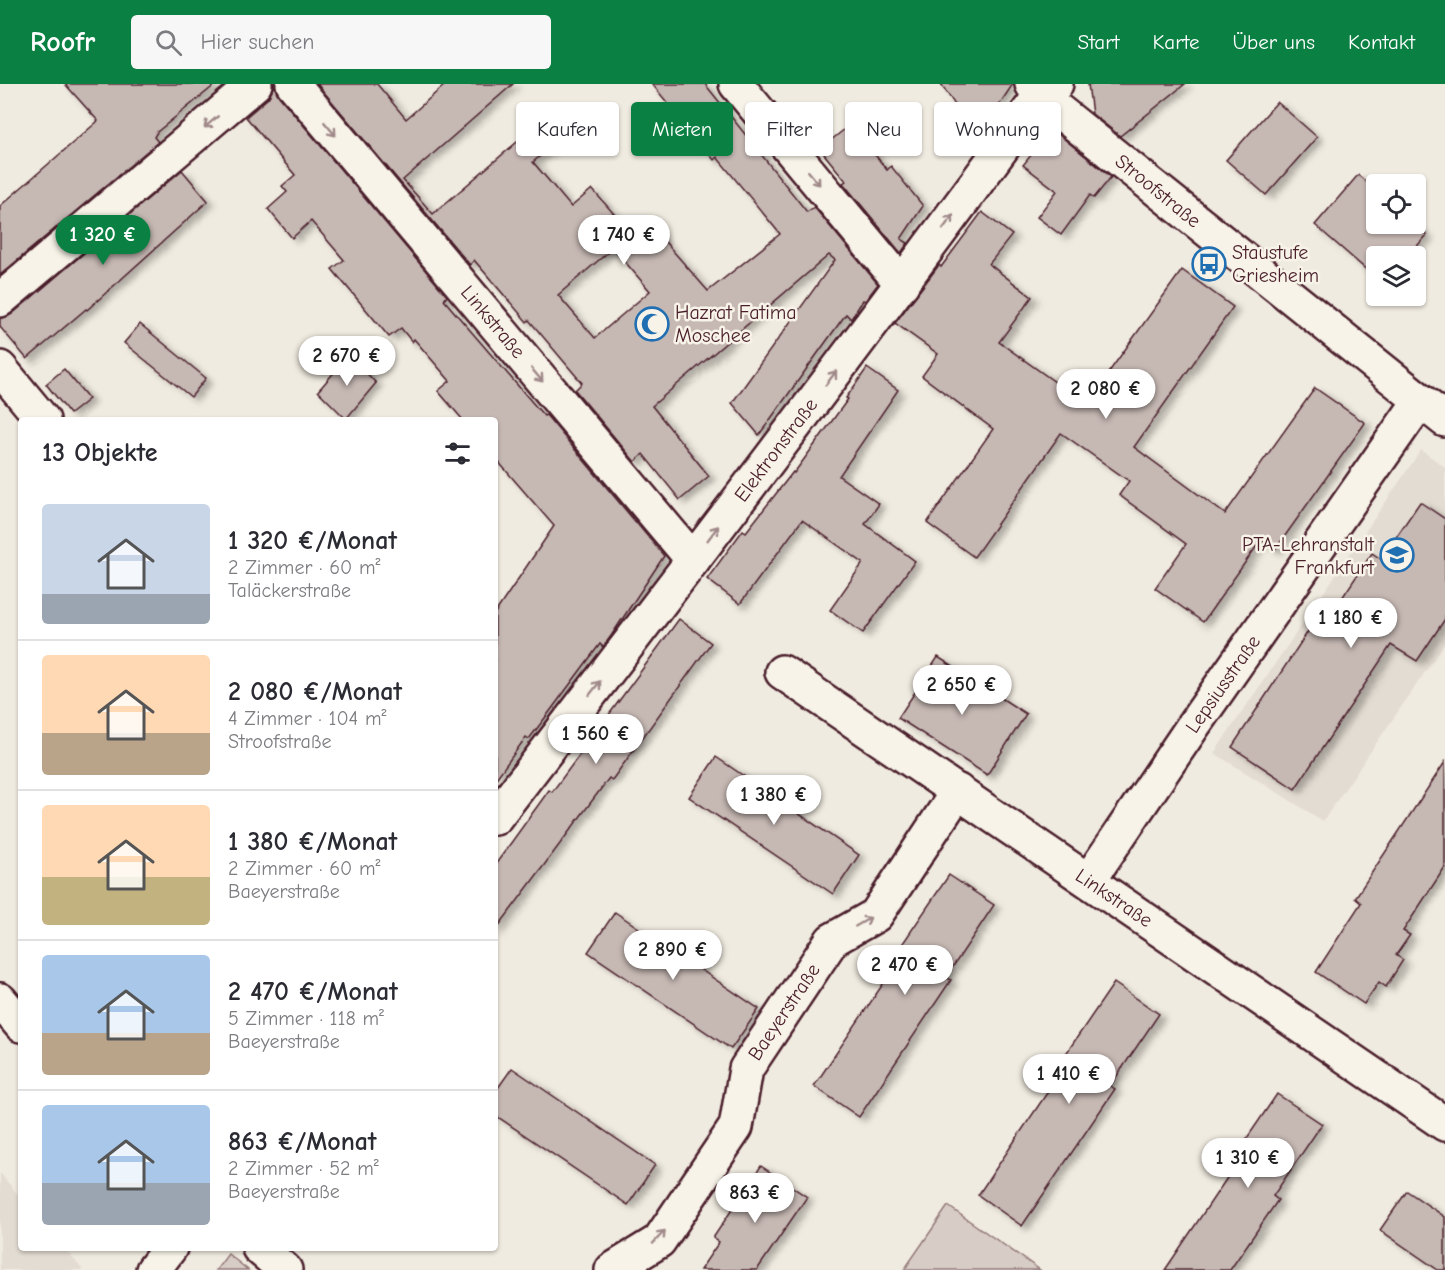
<!DOCTYPE html>
<html lang="de">
<head>
<meta charset="utf-8">
<style>
	:root { --surface:#fff; --page:#f7f7f7; --text:#2b2b33; --muted:#7c7c81; --line:#e1e1e2; --accent:#0b8043 }
	body { margin:0; font-family:"Comic Neue",sans-serif; background:var(--page); color:var(--text); height:100vh; display:flex; flex-direction:column; font-size:22px; white-space:nowrap }
	* { box-sizing:border-box; margin:0 }
	p { font-size:20px; color:var(--muted) }
	.icon { flex:none; width:33px; height:33px; fill:none; stroke:currentColor; stroke-width:2; stroke-linecap:round; stroke-linejoin:round }
	.map { position:relative; flex:1; overflow:hidden }
	.panel { position:absolute; left:18px; top:333px; width:480px; height:834px; display:flex; flex-direction:column; background:var(--surface); border-radius:6px; box-shadow:0 2px 4px #0004 }
	.panel>* { flex:none }
	.hud { position:absolute; left:516px; top:18px; width:570px; height:54px; display:flex; gap:12px }
	.fabs { position:absolute; left:1366px; top:90px; display:grid; gap:12px }
	.fabs a { display:grid; place-items:center; width:60px; height:60px; border-radius:6px; background:var(--surface); box-shadow:0 2px 4px #0004; font-size:30px }
	.price { position:absolute; translate:-50% -51px; padding:0 14px; border-radius:21px; background:#fff; color:#222; font-size:20px; line-height:39px; filter:drop-shadow(0 2px 3px #0008) }
	.price::after { content:''; position:absolute; left:50%; top:36px; width:18px; height:14px; margin-left:-9px; background:inherit; clip-path:polygon(0 0,100% 0,50% 100%) }
	.price.selected { background:var(--accent); color:#fff }
	ul { padding:0; list-style:none }
	li { display:flex; align-items:center; gap:18px; height:150px; padding:0 24px }
	li+li { border-top:2px solid var(--line) }
	li span { display:grid; place-items:center; flex:none; width:168px; height:120px; border-radius:6px; color:#555 }
	li>.icon { margin-inline-start:auto }
	span .icon { width:72px; height:72px; fill:#fffc; stroke-width:1 }
	li b { font-size:26px }
	h2 { display:flex; justify-content:space-between; align-items:center; height:72px; padding:0 24px; font-size:26px }
	.pill { padding:0 21px; border-radius:6px; background:var(--surface); box-shadow:0 2px 4px #0004; font-size:21px; line-height:54px }
	.pill.selected { background:var(--accent); color:#fff }
	header { display:flex; align-items:center; gap:36px; box-sizing:border-box; height:84px; padding:0 30px; background:var(--accent); color:#fff }
	header strong { font-size:28px }
	nav { display:flex; gap:33px; margin-inline-start:auto; font-size:21px }
	.search { width:420px; height:54px; background:var(--page); display:flex; align-items:center; gap:15px; box-sizing:border-box; padding:0 21px; border-radius:6px; color:var(--muted); font-size:22px }
	.map>svg:first-child { display:block }
	.built { fill:#e3dcd2 }
	.green { fill:#d8cdc6; stroke:#917678; stroke-width:1.5 }
	.building { fill:#c6b8b3; stroke:#4a1f2b; stroke-width:1.5; fill-rule:evenodd; filter:url(#shadow) }
	.lines { fill:none; stroke-linecap:round; stroke-linejoin:round }
	.minor-casing { stroke:#4a1f2b; stroke-width:38 }
	.tertiary-casing { stroke:#4a1f2b; stroke-width:38 }
	.minor { stroke:#f7f3e8; stroke-width:33 }
	.tertiary { stroke:#f7f3e8; stroke-width:33 }
	.oneway { stroke:#a0898a }
	.labels { text-anchor:middle; dominant-baseline:central; stroke-width:5; stroke-linejoin:round; paint-order:stroke }
	.street-label { font-size:20px; fill:#4a1f2b; stroke:#f7f3e8 }
	.poi-label { font-size:20px; fill:#4a1f2b; stroke:#f7f3e8; text-anchor:start }
</style>
</head>
<body>
<header>
<strong>Roofr</strong>
<div class="search"><svg class="icon" aria-label="search" viewBox="0 0 24 24"><circle cx="10" cy="10" r="6"/><path d="M15 15l6 6"/></svg>Hier suchen</div>
<nav><a>Start</a><a>Karte</a><a>Über uns</a><a>Kontakt</a></nav>
</header>
<div class="map">
<svg width="1445" height="1186" viewBox="0 0 1445 1186">
	<defs>
		<filter id="shadow"><feDropShadow dx="6" dy="4" stdDeviation="3" flood-color="#0004"/></filter>
	</defs>
	<rect width="100%" height="100%" fill="#f0ebe0"/>
	<filter id="ink" filterUnits="userSpaceOnUse"><feTurbulence type="fractalNoise" baseFrequency=".0167" numOctaves="2"/><feDisplacementMap in="SourceGraphic" scale="12" xChannelSelector="R" yChannelSelector="G"/><feConvolveMatrix kernelMatrix="1 2 1 2 8 2 1 2 1" color-interpolation-filters="sRGB"/></filter>
	<g filter="url(#ink)">
		<g class="built">
			<polygon points="1421,366 1445,383 1445,559 1323,737 1214,669"/>
			<polygon points="0,1089 21,1114 21,1164 64,1164 83,1186 0,1186"/>
		</g>
		<g class="green">
			<polygon points="948,1122 1040,1186 904,1186"/>
			<polygon points="228,1170 248,1186 216,1186"/>
		</g>
		<g class="building">
			<polygon points="65,0 216,0 157,48 154,53 158,58 0,191 0,122 98,37"/>
			<polygon points="273,0 279,12 447,212 444,216 544,332 546,331 664,472 611,552 603,563 600,560 548,630 529,655 526,653 495,696 495,529 554,442 495,374 495,336 463,336 438,307 450,297 414,255 412,258 401,244 389,253 332,185 344,176 311,137 292,154 268,125 287,108 282,102 295,91 246,33 268,14 272,7"/>
			<path d="M317,0H377L406,35L446,0H513L403,96L433,130L545,34L562,54L533,78L571,123L592,105L630,148L645,135L708,207L780,150L717,73L714,76L652,0H705L807,128L814,123L878,200L865,217L863,216L851,235L846,230L759,351L732,319L835,176L829,171L652,322L709,392L680,416L643,370L635,378L575,306L582,299L529,236L527,238L474,176L470,181ZM613,164L650,207L595,254L558,211Z"/>
			<polygon points="941,0 1013,0 977,54"/>
			<polygon points="1088,0 1185,0 1120,52 1092,30"/>
			<polygon points="1277,18 1317,53 1266,111 1226,76"/>
			<polygon points="851,40 887,86 891,82 923,122 901,155 908,159 901,169 843,99 846,97 820,65"/>
			<polygon points="1052,45 1111,93 1094,114 1090,111 1061,151 1037,133 1057,107 1023,81"/>
			<polygon points="182,86 208,117 87,226 86,225 27,275 0,243 0,234 12,230"/>
			<polygon points="1358,91 1377,107 1377,140 1414,140 1427,151 1408,172 1377,172 1377,195 1315,141"/>
			<polygon points="982,128 1012,151 989,180 1032,213 999,258 1086,320 1182,186 1233,223 1134,363 1225,430 1315,304 1365,339 1275,466 1261,456 1203,538 1155,504 1186,460 1119,411 1129,397 1061,349 974,473 927,439 993,345 922,292 938,270 895,239 939,181 941,183"/>
			<polygon points="140,240 206,294 191,313 124,259"/>
			<polygon points="349,271 376,299 346,335 318,307"/>
			<polygon points="867,284 898,306 839,392 879,420 865,440 915,477 863,549 830,526 863,479 802,436 740,520 707,495 743,446 746,448 793,388 794,389 848,315 846,314"/>
			<polygon points="64,285 89,315 70,330 46,300"/>
			<polygon points="1420,418 1445,435 1445,535 1417,577 1391,561 1295,705 1232,663 1326,520 1334,526 1372,469 1381,475"/>
			<polygon points="679,535 711,559 612,696 609,694 495,847 495,781 549,706 552,708 597,647"/>
			<polygon points="938,573 1026,630 987,691 898,634"/>
			<polygon points="716,673 859,771 833,810 689,713"/>
			<polygon points="1445,678 1445,783 1403,847 1410,851 1396,871 1403,876 1386,903 1379,898 1364,920 1316,888 1361,819 1355,814"/>
			<polygon points="949,791 994,821 946,893 951,896 859,1033 814,1002 906,866 901,862"/>
			<polygon points="615,828 759,925 731,965 588,868"/>
			<polygon points="1114,899 1159,930 1110,1002 1115,1005 1022,1142 978,1111 1070,975 1065,971"/>
			<polygon points="512,984 655,1081 628,1121 495,1031 495,1008"/>
			<polygon points="1277,1010 1322,1040 1273,1112 1278,1116 1230,1186 1165,1186 1233,1085 1228,1082"/>
			<polygon points="761,1082 807,1113 757,1186 700,1186 719,1158 713,1154"/>
			<polygon points="1407,1107 1445,1133 1445,1186 1438,1186 1380,1146"/>
		</g>
		<g class="lines">
			<defs>
				<g id="minor">
					<polyline points="293,0 693,476"/>
					<polyline points="736,0 902,200"/>
					<polyline points="0,216 255,0"/>
					<polyline points="0,284 43,336"/>
					<polyline points="782,588 1445,1040"/>
					<path d="M495,734C679,495 862,256 1040,12L1056,0"/>
					<polyline points="1089,796 1193,642 1420,317"/>
					<polyline points="0,916 21,941"/>
					<polyline points="259,1164 285,1186"/>
					<polyline points="153,1186 170,1164"/>
					<polyline points="612,1186 659,1157 736,1043 746,985 832,856 876,831 958,707"/>
				</g>
				<polyline id="tertiary" points="1032,0 1040,12 1445,336"/>
			</defs>
			<use href="#minor" class="minor-casing"/>
			<use href="#tertiary" class="tertiary-casing"/>
			<use href="#minor" class="minor"/>
			<use href="#tertiary" class="tertiary"/>
		</g>
		<defs><path id="oneway-shaft" d="M-6 0H5M1.5-3L5.5 0L1.5 3" fill="none" stroke-width="1.6" stroke-linecap="round" stroke-linejoin="round" transform="scale(1.5)"/></defs>
		<g class="oneway">
			<use href="#oneway-shaft" transform="translate(211 38) rotate(140)"/>
			<use href="#oneway-shaft" transform="translate(330 45) rotate(50)"/>
			<use href="#oneway-shaft" transform="translate(814 94) rotate(50)"/>
			<use href="#oneway-shaft" transform="translate(948 138) rotate(-54)"/>
			<use href="#oneway-shaft" transform="translate(537 291) rotate(50)"/>
			<use href="#oneway-shaft" transform="translate(831 294) rotate(-53)"/>
			<use href="#oneway-shaft" transform="translate(713 449) rotate(-53)"/>
			<use href="#oneway-shaft" transform="translate(595 604) rotate(-52)"/>
			<use href="#oneway-shaft" transform="translate(863 838) rotate(-30)"/>
			<use href="#oneway-shaft" transform="translate(659 1153) rotate(-47)"/>
		</g>
	</g>
	<defs>
		<symbol id="bus-ring" viewBox="-11 -11 22 22"><circle r="9.5" fill="#f7f3e8" stroke="#1f6fb2" stroke-width="1.5"/><path d="M-5-6H5V4H4V6H2V4H-2V6H-4V4H-5ZM-3.5-4V0h7V-4ZM-3.5 1.2v1.5H-2V1.2ZM2 1.2v1.5H3.5V1.2Z" fill="#1f6fb2"/></symbol>
		<symbol id="mosque-ring" viewBox="-11 -11 22 22"><circle r="9.5" fill="#f7f3e8" stroke="#1f6fb2" stroke-width="1.5"/><path d="M3.5-4.9A6 6 0 1 0 3.5 4.9A5 5 0 1 1 3.5-4.9Z" fill="#1f6fb2"/></symbol>
		<symbol id="school-ring" viewBox="-11 -11 22 22"><circle r="9.5" fill="#f7f3e8" stroke="#1f6fb2" stroke-width="1.5"/><path d="M0-5L7-2L0 1L-7-2ZM-4 1L0 2.5L4 1V4Q0 6-4 4Z" fill="#1f6fb2"/></symbol>
	</defs>
	<g fill-rule="evenodd">
		<use href="#bus-ring" x="1190" y="161" width="38" height="38"/>
		<use href="#mosque-ring" x="633" y="221" width="38" height="38"/>
		<use href="#school-ring" x="1378" y="452" width="38" height="38"/>
	</g>
	<g class="labels">
		<g class="street-label">
			<text transform="translate(1158 107) rotate(39)">Stroofstraße</text>
			<text transform="translate(493 238) rotate(50)">Linkstraße</text>
			<text transform="translate(776 366) rotate(-53)">Elektronstraße</text>
			<text transform="translate(1223 600) rotate(-55)">Lepsiusstraße</text>
			<text transform="translate(1114 814) rotate(34)">Linkstraße</text>
			<text transform="translate(784 928) rotate(-56)">Baeyerstraße</text>
		</g>
		<g class="poi-label">
			<text x="1232" y="168">Staustufe<tspan x="1232" dy="23">Griesheim</tspan></text>
			<text x="675" y="228">Hazrat Fatima<tspan x="675" dy="23">Moschee</tspan></text>
			<text x="1374" y="460" text-anchor="end">PTA-Lehranstalt<tspan x="1374" dy="23">Frankfurt</tspan></text>
		</g>
	</g>
</svg>
<div class="fabs">
<a><svg class="icon" aria-label="locate" viewBox="0 0 24 24"><circle cx="12" cy="12" r="6"/><path d="M12 2v4M12 18v4M2 12h4M18 12h4"/></svg></a>
<a><svg class="icon" aria-label="layers" viewBox="0 0 24 24"><path d="M12 4l9 5-9 5-9-5zM3 14l9 5 9-5"/></svg></a>
</div>
<b class="price selected" style="left:103px;top:182px">1 320 €</b>
<b class="price" style="left:624px;top:182px">1 740 €</b>
<b class="price" style="left:347px;top:303px">2 670 €</b>
<b class="price" style="left:1106px;top:336px">2 080 €</b>
<b class="price" style="left:1351px;top:565px">1 180 €</b>
<b class="price" style="left:962px;top:632px">2 650 €</b>
<b class="price" style="left:596px;top:681px">1 560 €</b>
<b class="price" style="left:774px;top:742px">1 380 €</b>
<b class="price" style="left:673px;top:897px">2 890 €</b>
<b class="price" style="left:905px;top:912px">2 470 €</b>
<b class="price" style="left:1069px;top:1021px">1 410 €</b>
<b class="price" style="left:1248px;top:1105px">1 310 €</b>
<b class="price" style="left:755px;top:1140px">863 €</b>
<div class="hud">
<a class="pill">Kaufen</a>
<a class="pill selected">Mieten</a>
<a class="pill">Filter</a>
<a class="pill">Neu</a>
<a class="pill">Wohnung</a>
</div>
<section class="panel">
<h2>13 Objekte<svg class="icon" aria-label="filters" viewBox="0 0 24 24"><path d="M4 7h16M4 17h16"/><circle cx="9" cy="7" r="2"/><circle cx="15" cy="17" r="2"/></svg></h2>
<ul>
<li><span style="background:linear-gradient(#c9d6e8 75%,#9aa5b1 0)"><svg class="icon" aria-label="home" viewBox="0 0 24 24"><path d="M3 11l9-7 9 7M6 9v11h12V9"/></svg></span><div><b>1 320 €/Monat</b><p>2 Zimmer · 60 m²</p><p>Taläckerstraße</p></div></li>
<li><span style="background:linear-gradient(#ffd9b3 65%,#b9a48a 0)"><svg class="icon" aria-label="home" viewBox="0 0 24 24"><path d="M3 11l9-7 9 7M6 9v11h12V9"/></svg></span><div><b>2 080 €/Monat</b><p>4 Zimmer · 104 m²</p><p>Stroofstraße</p></div></li>
<li><span style="background:linear-gradient(#ffd9b3 60%,#c2b280 0)"><svg class="icon" aria-label="home" viewBox="0 0 24 24"><path d="M3 11l9-7 9 7M6 9v11h12V9"/></svg></span><div><b>1 380 €/Monat</b><p>2 Zimmer · 60 m²</p><p>Baeyerstraße</p></div></li>
<li><span style="background:linear-gradient(#a9c7e8 65%,#b9a48a 0)"><svg class="icon" aria-label="home" viewBox="0 0 24 24"><path d="M3 11l9-7 9 7M6 9v11h12V9"/></svg></span><div><b>2 470 €/Monat</b><p>5 Zimmer · 118 m²</p><p>Baeyerstraße</p></div></li>
<li><span style="background:linear-gradient(#a9c7e8 65%,#9aa5b1 0)"><svg class="icon" aria-label="home" viewBox="0 0 24 24"><path d="M3 11l9-7 9 7M6 9v11h12V9"/></svg></span><div><b>863 €/Monat</b><p>2 Zimmer · 52 m²</p><p>Baeyerstraße</p></div></li>
</ul>
</section>
</div>
</body>
</html>
